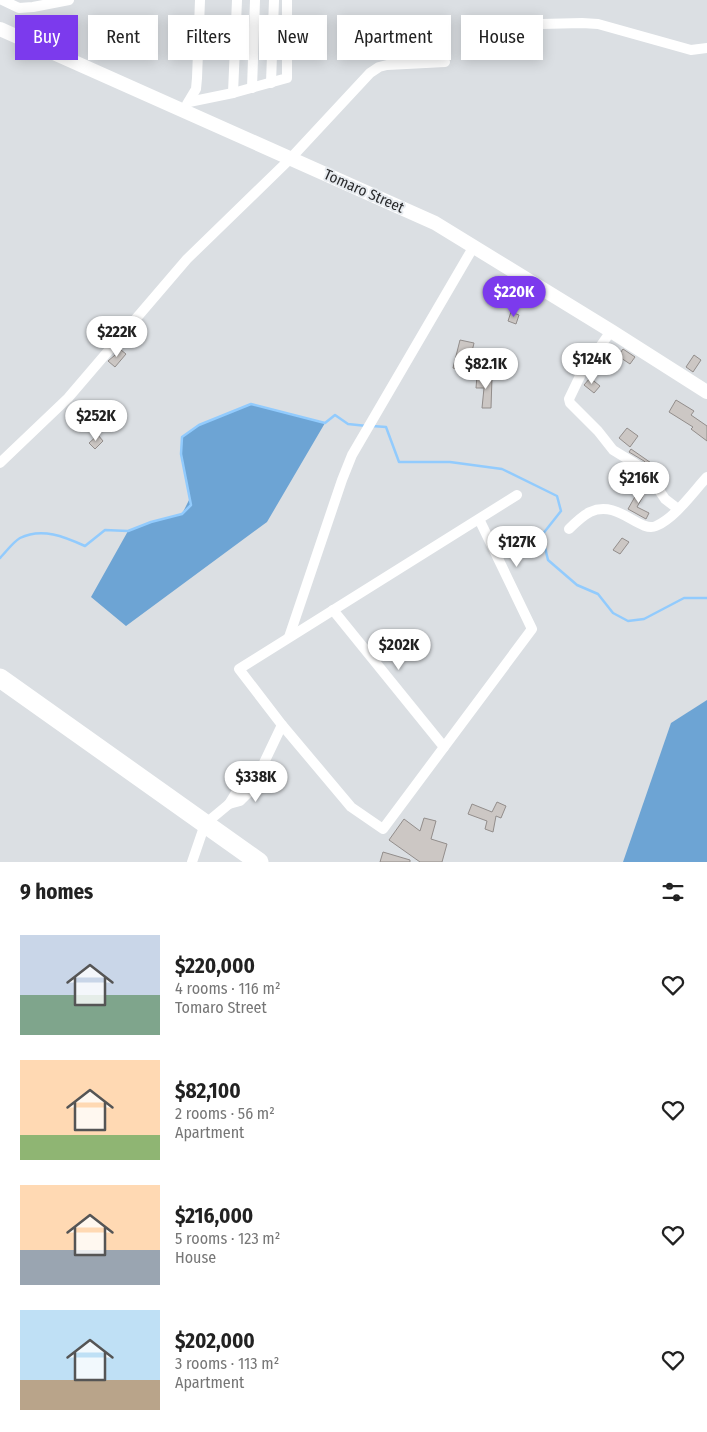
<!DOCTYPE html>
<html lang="en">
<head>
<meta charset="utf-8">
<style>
	:root { --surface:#fff; --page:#f6f6f6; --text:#222; --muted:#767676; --accent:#7c3aed }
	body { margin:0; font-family:"Fira Sans Condensed",sans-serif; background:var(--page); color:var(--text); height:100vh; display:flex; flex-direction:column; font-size:19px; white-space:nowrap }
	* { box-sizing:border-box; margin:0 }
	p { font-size:16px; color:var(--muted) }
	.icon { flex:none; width:28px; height:28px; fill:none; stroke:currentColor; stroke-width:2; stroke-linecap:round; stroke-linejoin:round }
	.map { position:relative; height:862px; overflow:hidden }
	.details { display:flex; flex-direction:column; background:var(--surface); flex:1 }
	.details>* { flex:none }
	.hud { position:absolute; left:15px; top:15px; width:678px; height:45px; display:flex; gap:10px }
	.price { position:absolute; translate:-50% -42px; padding:0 11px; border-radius:18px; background:#fff; color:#222; font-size:16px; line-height:32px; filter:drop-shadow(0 1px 2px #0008) }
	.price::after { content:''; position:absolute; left:50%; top:30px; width:15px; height:11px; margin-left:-8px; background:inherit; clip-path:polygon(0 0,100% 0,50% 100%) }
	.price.current { background:var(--accent); color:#fff }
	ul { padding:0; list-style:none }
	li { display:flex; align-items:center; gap:15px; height:125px; padding:0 20px }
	li span { display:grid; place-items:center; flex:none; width:140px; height:100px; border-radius:0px; color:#555 }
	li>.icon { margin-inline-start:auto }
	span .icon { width:60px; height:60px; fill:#fffc; stroke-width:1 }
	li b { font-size:21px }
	h2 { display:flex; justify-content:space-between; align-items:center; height:60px; padding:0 20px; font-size:21px }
	.pill { padding:0 18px; border-radius:0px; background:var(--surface); box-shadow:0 2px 12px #0003; font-size:18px; line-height:45px }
	.pill.current { background:var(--accent); color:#fff }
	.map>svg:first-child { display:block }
	.forest { fill:#6da4d4 }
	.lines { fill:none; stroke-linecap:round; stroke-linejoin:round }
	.stream { stroke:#92cbfd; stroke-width:2.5 }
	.building { fill:#ccc7c4; stroke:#928d8b }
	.street { stroke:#fff; stroke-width:10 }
	.secondary { stroke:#fff; stroke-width:14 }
	.highway { stroke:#fff; stroke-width:19 }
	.labels { text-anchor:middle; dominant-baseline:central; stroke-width:4; stroke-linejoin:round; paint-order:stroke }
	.street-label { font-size:15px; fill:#2a2b2d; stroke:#e8ecf0 }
</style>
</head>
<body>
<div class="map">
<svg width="707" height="862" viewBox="0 0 707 862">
	<rect width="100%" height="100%" fill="#dbdfe3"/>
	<g class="forest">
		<polygon points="251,404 325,423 267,522 126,626 91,597 128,531 151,522 182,514 190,498 181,454 182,437 199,425"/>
		<polygon points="707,700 707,862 623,862 671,723"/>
	</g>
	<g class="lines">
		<g class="stream">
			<polyline points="372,426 386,427 399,462 450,462 502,469 557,496 561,511 542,535 548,560 577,585 598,594 613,613 628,621 644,619 684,598 707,598"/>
			<path d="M0,558C6,552 13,542 20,538C42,527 65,537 85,546L105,530L128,531L151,522L182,514L191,505L181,454L182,437L199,425L251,404L325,423L335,415L348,424L367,426"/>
		</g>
	</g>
	<g class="building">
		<polygon points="511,312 519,315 516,324 508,321"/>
		<polygon points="460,340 474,343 467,372 453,368"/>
		<polygon points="623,349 635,357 630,364 618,356"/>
		<polygon points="121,350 126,354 115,367 108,361"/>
		<polygon points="694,355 701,360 693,372 686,367"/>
		<polygon points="477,376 492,377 491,408 482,408 484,388 476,388"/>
		<polygon points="590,378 600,386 594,393 584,385"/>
		<polygon points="676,400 694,411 691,415 707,426 707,441 691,429 693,427 669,412"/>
		<polygon points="627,428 638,436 630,447 619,438"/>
		<polygon points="98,435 103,441 95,449 89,443"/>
		<polygon points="631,449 667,474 662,481 644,461 629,452"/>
		<polygon points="641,486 647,489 637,507 649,513 646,519 628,509"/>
		<polygon points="622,538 629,542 620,554 613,550"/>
		<polygon points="497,802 506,806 501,818 496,816 493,832 485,829 487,821 468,814 472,804 492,812"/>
		<polygon points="424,818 436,821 431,839 447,844 442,862 420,862 389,840 404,819 420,831"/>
		<polygon points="383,852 410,860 410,862 380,862"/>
	</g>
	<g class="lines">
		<g class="street">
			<polyline points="2,0 19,8 33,7 69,0"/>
			<polyline points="541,24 582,23 598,24 691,50 707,48"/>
			<polyline points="271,83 274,0"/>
			<polyline points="252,88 255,0"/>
			<polyline points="233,93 237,0"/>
			<polyline points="189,102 233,93 287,78 287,0"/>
			<polyline points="187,104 196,89 197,78 200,0"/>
			<polyline points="611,331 581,374 569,399 570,403 598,431 613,450 639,466 653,481 665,499 678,509"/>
			<polyline points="0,463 68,398 187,259 290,159 370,73 379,67 387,65 445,62"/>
			<polyline points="479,519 532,629 383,829 351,807 282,725 239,669 517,495"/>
			<path d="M569,529C575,523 582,516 590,512C618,499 639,533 656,526C675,518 693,492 707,477"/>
			<polyline points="333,610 444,747"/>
			<polyline points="289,637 342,480 352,455 474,246"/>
			<polyline points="229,804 240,801 251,790 282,725"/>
			<polyline points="192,862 205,824 229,804 237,791 245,784 258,775"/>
		</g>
		<polyline class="secondary" points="0,29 435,223 611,331 707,392"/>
		<polyline class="highway" points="0,678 259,862"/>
	</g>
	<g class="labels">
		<g class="street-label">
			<text transform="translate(364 191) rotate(24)">Tomaro Street</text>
		</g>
	</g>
</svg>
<b class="price current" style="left:514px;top:318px">$220K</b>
<b class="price" style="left:117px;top:358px">$222K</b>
<b class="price" style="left:592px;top:385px">$124K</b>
<b class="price" style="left:486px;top:390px">$82.1K</b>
<b class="price" style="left:96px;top:442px">$252K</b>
<b class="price" style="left:639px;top:504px">$216K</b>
<b class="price" style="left:517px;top:568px">$127K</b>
<b class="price" style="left:399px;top:671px">$202K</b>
<b class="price" style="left:256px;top:803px">$338K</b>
<div class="hud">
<a class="pill current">Buy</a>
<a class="pill">Rent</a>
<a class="pill">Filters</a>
<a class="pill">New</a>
<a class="pill">Apartment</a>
<a class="pill">House</a>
</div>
</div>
<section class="details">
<h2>9 homes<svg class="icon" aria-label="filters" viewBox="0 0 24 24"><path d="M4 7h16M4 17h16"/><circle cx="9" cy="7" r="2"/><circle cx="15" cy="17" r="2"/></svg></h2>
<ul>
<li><span style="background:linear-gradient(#c9d6e8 60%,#7fa58c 0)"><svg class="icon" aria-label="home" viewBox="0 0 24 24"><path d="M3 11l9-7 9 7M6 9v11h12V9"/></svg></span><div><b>$220,000</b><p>4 rooms · 116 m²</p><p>Tomaro Street</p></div><svg class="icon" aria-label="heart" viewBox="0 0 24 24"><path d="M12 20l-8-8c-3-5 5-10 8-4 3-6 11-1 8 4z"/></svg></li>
<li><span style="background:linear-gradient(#ffd9b3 75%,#8fb573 0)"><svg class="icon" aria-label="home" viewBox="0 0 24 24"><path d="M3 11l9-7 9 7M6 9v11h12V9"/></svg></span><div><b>$82,100</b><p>2 rooms · 56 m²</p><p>Apartment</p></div><svg class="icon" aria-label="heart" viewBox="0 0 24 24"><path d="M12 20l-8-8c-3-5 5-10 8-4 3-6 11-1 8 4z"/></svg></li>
<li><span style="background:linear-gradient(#ffd9b3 65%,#9aa5b1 0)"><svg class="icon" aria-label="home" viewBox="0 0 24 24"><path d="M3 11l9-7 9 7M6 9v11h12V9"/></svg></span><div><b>$216,000</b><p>5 rooms · 123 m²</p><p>House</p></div><svg class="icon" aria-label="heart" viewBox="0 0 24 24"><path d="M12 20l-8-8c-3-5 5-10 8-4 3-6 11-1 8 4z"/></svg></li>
<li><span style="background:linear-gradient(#bfe0f5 70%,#b9a48a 0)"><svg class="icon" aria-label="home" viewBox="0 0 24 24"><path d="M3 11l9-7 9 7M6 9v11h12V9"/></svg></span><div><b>$202,000</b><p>3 rooms · 113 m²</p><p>Apartment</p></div><svg class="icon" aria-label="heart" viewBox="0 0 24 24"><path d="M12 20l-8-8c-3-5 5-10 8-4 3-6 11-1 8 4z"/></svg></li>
</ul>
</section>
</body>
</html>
